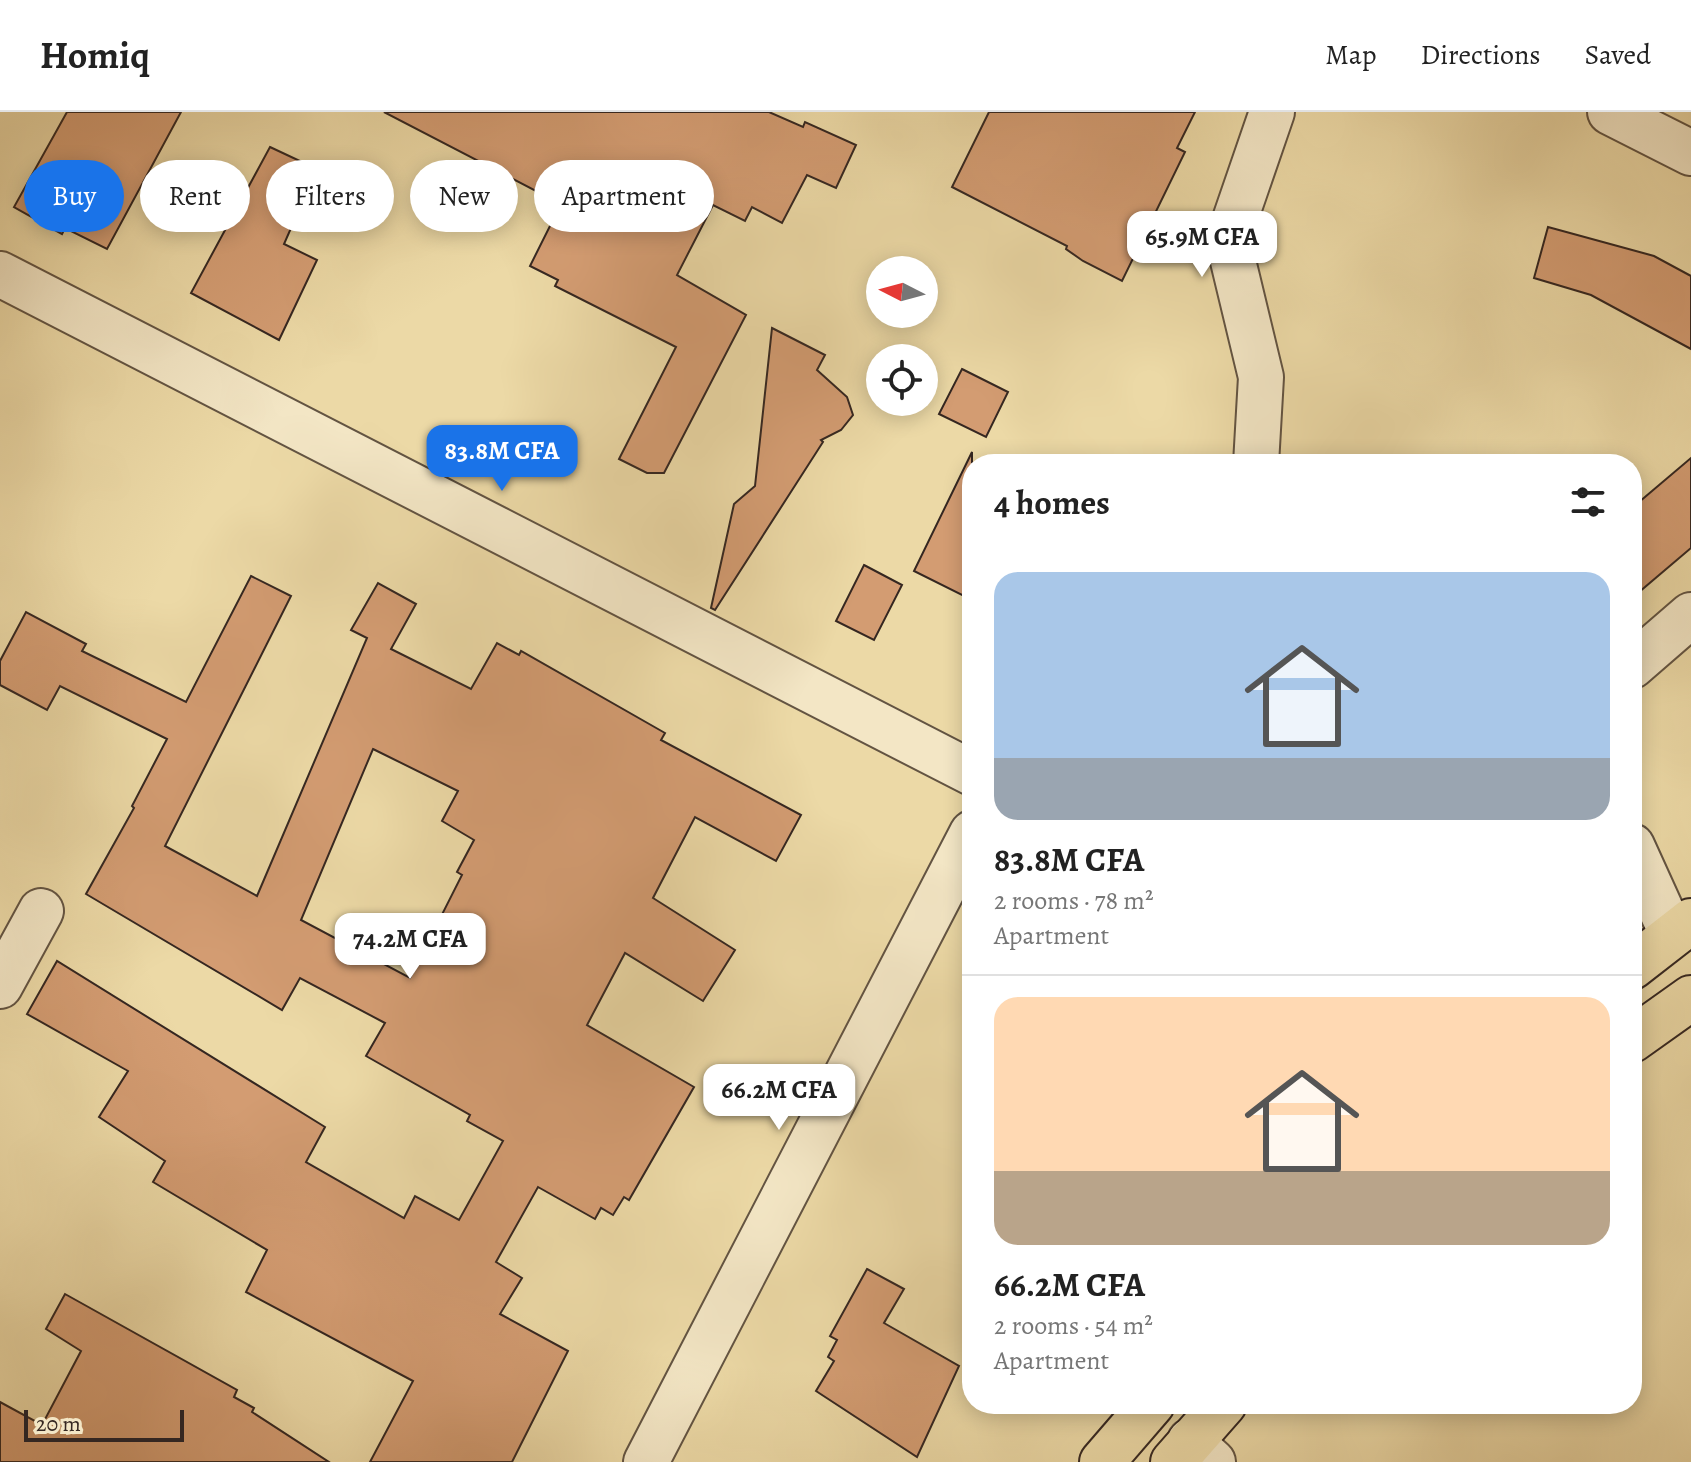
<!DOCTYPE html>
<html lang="en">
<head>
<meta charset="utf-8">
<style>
	:root { --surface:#fff; --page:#f6f6f6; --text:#222; --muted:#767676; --line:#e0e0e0; --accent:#1a73e8 }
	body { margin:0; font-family:Alegreya,serif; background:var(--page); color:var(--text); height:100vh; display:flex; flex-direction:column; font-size:30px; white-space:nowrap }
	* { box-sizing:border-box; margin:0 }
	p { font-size:26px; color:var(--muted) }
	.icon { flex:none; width:44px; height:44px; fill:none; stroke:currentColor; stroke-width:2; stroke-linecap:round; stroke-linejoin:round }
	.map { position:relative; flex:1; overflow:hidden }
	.drawer { position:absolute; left:962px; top:342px; width:680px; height:960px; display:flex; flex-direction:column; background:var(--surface); border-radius:32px; box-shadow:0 4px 20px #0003 }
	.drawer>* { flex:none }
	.guide { position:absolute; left:24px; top:48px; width:760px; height:72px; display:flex; gap:16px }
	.needle { width:52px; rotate:276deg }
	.tools { position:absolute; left:866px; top:144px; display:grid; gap:16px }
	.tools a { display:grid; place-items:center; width:72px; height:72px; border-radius:50%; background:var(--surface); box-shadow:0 4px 20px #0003; font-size:40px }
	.scale { position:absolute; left:24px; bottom:20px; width:160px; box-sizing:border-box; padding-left:8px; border:4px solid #352721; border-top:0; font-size:22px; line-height:28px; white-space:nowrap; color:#352721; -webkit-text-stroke:6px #f3e6c5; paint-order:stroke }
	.price { position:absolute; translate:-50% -68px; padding:0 18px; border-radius:16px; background:#fff; color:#222; font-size:26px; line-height:52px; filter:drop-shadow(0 2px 4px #0008) }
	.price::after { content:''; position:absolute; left:50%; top:48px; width:24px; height:18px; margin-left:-12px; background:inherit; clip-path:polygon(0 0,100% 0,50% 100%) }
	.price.selected { background:var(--accent); color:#fff }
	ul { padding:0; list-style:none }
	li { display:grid; align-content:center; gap:16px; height:424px; padding:0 32px }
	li+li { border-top:2px solid var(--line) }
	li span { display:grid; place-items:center; height:248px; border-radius:24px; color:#555 }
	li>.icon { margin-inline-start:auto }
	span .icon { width:144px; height:144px; fill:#fffc; stroke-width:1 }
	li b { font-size:34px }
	h2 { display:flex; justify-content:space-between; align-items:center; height:96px; padding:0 32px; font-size:34px }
	.tag { padding:0 28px; border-radius:36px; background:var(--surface); box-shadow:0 4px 20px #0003; font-size:28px; line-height:72px }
	.tag.selected { background:var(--accent); color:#fff }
	header { display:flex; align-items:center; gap:48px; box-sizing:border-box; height:112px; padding:0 40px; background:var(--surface); border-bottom:2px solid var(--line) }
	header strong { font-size:38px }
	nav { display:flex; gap:44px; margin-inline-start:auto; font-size:28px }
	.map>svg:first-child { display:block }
	.building { fill:#d39c72; stroke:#352721; stroke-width:2; fill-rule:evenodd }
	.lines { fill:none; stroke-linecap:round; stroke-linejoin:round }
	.minor-casing { stroke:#635442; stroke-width:48 }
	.major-casing { stroke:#352721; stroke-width:48 }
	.minor { stroke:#f3e6c5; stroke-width:44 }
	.major { stroke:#ecd9a6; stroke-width:44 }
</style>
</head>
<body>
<header>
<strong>Homiq</strong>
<nav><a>Map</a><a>Directions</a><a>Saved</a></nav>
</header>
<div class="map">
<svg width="1691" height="1350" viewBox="0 0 1691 1350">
	<rect width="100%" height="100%" fill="#ecd9a6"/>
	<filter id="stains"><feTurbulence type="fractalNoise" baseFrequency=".0025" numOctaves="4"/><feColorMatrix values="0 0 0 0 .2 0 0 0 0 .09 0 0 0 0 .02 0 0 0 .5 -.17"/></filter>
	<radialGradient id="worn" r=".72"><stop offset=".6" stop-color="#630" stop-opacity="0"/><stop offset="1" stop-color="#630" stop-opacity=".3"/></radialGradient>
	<g class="building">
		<polygon points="67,0 181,0 107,137 65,116 62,122 14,95"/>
		<polygon points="384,0 769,0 803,15 805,10 856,33 836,76 807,63 782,111 752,95 745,109 713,93 677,163 746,203 664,361 647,361 619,347 676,235 555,174 558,168 530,154 561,92"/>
		<polygon points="989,0 1195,0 1177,36 1185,40 1122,169 1083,149 1066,137 1067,134 952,75"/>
		<polygon points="270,35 317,57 284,132 317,148 279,228 191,181"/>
		<polygon points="1548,115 1654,144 1691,164 1691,237 1591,183 1534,166"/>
		<polygon points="772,216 825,243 817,258 847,285 853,303 841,318 821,328 823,330 715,498 711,496 734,392 755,374"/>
		<polygon points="962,257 1008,280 986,325 939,302"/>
		<polygon points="972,340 972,488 914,459"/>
		<polygon points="1691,346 1691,436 1632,486 1632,396"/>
		<polygon points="864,453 902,473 874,528 836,509"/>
		<path d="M251,464L291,484L165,734L257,784L367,526L351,518L378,471L416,492L391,537L471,577L497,531L519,543L521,539L665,621L661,628L801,703L776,749L695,705L653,786L735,838L703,889L625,841L587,913L694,975L629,1088L624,1085L613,1103L601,1096L595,1107L538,1075L496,1150L522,1166L500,1202L568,1239L512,1350H370L413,1269L246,1180L267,1138L153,1070L165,1049L99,1005L128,959L27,902L57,849L325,1015L306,1050L404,1106L415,1084L459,1108L503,1029L467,1009L470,1003L366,944L385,911L300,866L282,898L86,782L134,696L132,694L167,627L60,574L47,598L0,573V549L26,500L86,532L82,539L186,590ZM373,637L458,679L442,709L474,728L457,760L462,763L410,866L301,808Z"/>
		<polygon points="867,1157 904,1177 884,1211 959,1254 917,1345 816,1279 834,1249 828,1245 837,1228 830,1224"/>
		<polygon points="65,1182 237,1278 234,1285 254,1296 252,1300 329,1350 0,1350 0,1290 42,1313 81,1239 46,1217"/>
	</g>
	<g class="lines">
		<defs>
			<g id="minor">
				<polyline points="1610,0 1691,41"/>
				<polyline points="0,162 972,661"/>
				<polyline points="1256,352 1261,265 1228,128 1272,0"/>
				<polyline points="1632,554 1691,503"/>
				<polyline points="1632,734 1672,822"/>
				<polyline points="0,874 41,799"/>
				<polyline points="1190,1329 1213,1350"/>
				<polyline points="646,1350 972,721"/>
			</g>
			<g id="major">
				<polyline points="1632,855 1691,809"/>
				<polyline points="1632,928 1691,886"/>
				<polyline points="1102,1350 1152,1292"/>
				<polyline points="1173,1350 1224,1292"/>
			</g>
		</defs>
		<use href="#minor" class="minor-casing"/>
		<use href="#major" class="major-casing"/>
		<use href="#minor" class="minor"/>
		<use href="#major" class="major"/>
	</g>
	<rect width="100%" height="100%" filter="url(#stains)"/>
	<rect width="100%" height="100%" fill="url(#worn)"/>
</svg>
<div class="tools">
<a><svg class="needle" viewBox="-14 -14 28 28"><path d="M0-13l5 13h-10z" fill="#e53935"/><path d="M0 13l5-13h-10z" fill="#767676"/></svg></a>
<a><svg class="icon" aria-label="locate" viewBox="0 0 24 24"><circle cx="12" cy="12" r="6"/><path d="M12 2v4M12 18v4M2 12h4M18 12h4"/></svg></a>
</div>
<div class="scale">20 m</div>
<b class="price" style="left:1202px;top:167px">65.9M CFA</b>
<b class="price selected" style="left:502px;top:381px">83.8M CFA</b>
<b class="price" style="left:410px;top:869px">74.2M CFA</b>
<b class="price" style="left:779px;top:1020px">66.2M CFA</b>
<div class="guide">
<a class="tag selected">Buy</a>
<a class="tag">Rent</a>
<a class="tag">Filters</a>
<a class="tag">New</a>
<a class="tag">Apartment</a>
</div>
<section class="drawer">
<h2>4 homes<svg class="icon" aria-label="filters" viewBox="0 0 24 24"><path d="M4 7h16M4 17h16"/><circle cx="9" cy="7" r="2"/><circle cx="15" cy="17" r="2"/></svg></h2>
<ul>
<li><span style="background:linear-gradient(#a9c7e8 75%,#9aa5b1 0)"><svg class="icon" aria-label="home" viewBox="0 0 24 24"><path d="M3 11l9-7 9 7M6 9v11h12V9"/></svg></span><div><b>83.8M CFA</b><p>2 rooms · 78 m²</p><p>Apartment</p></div></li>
<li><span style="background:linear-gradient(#ffd9b3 70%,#b9a48a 0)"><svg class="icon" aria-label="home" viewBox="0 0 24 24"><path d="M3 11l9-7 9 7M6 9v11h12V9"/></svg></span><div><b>66.2M CFA</b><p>2 rooms · 54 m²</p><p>Apartment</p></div></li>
</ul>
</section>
</div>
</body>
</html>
